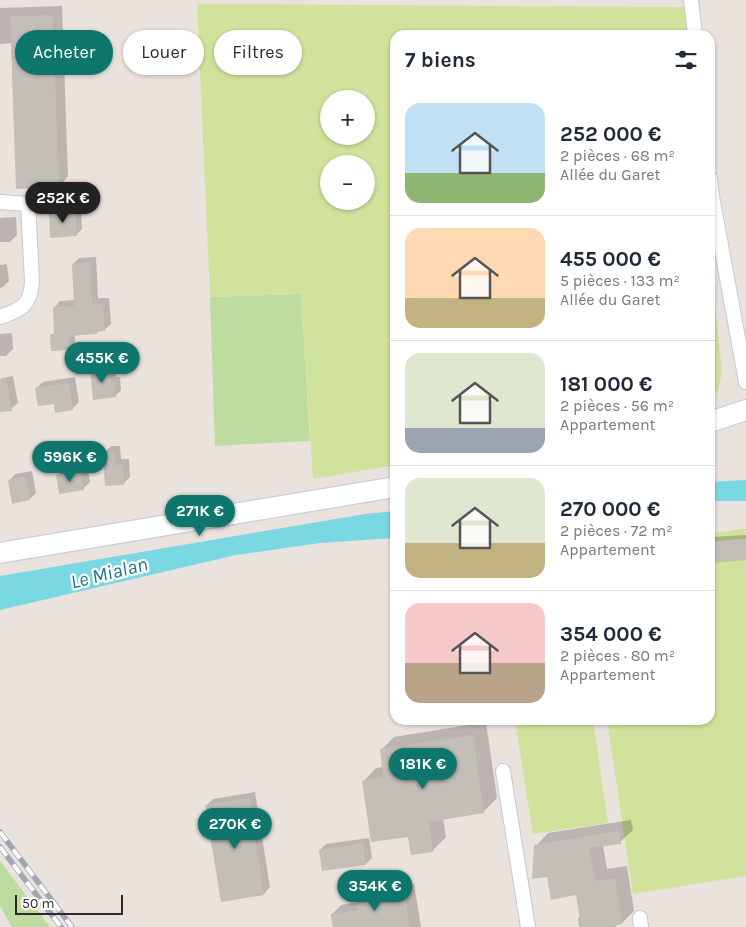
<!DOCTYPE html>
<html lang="fr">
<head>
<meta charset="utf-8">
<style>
	:root { --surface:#fff; --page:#f2f2f3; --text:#1f2937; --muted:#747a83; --line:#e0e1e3; --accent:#0f766e }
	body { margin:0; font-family:Karla,sans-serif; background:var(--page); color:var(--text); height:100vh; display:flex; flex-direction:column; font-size:19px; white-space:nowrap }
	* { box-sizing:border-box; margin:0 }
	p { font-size:16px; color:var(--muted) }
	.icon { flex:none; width:28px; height:28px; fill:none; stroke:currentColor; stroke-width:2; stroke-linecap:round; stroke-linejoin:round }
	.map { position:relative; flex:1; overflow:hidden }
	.drawer { position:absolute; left:390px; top:30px; width:325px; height:695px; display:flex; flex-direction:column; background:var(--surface); border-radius:15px; box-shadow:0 1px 4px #0004 }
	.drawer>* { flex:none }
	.hud { position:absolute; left:15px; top:30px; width:300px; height:45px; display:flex; gap:10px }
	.tools { position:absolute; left:320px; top:90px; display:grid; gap:10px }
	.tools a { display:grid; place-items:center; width:55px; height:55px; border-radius:50%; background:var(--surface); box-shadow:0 1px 4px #0004; font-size:25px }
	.scale { position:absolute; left:15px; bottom:12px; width:108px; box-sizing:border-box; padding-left:5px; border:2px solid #2a2a2a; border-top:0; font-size:14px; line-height:18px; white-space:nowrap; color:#2a2a2a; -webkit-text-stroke:4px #fff; paint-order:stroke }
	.price { position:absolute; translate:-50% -42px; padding:0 11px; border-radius:18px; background:var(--accent); color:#fff; font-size:16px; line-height:32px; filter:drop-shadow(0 1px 2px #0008) }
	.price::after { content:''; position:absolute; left:50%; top:30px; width:15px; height:11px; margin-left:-8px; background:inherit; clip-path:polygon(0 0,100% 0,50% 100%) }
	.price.selected { background:#222; color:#fff }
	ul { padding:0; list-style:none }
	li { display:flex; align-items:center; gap:15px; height:125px; padding:0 15px }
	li+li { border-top:1px solid var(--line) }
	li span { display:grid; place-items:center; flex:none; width:140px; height:100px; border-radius:15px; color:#555 }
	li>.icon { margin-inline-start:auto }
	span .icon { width:60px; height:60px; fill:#fffc; stroke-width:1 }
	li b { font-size:21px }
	h2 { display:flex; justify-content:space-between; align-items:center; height:60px; padding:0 15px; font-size:21px }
	.chip { padding:0 18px; border-radius:22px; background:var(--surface); box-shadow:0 1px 4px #0004; font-size:18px; line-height:45px }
	.chip.selected { background:var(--accent); color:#fff }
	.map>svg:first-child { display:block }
	.green { fill:#bedc9f }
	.pitch { fill:#d0e29c; fill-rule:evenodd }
	.water { fill:#7ad8e2 }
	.shadow { fill:#0003 }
	.building { fill:#c3beb8 }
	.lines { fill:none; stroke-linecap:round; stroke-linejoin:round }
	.street-casing { stroke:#c5cad2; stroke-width:16 }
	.secondary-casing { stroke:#c5cad2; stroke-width:22 }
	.street { stroke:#fff; stroke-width:14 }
	.secondary { stroke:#fff; stroke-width:20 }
	.rail-casing { stroke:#a0a6b2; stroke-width:5.5 }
	.rail { stroke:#fff; stroke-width:4; stroke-dasharray:11; stroke-linecap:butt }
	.labels { text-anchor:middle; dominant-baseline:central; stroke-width:4.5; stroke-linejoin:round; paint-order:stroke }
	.water-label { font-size:20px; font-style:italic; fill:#1b788d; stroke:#fff }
</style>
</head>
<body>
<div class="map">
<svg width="746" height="927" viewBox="0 0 746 927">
	<rect width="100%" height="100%" fill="#eae2dd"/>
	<g class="green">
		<polygon points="301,294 310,441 215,446 210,297"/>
		<polygon points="0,861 50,927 12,927 0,906"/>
	</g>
	<g class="pitch">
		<path d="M197,4L684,7L687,35H395V465L313,479L301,294L210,297ZM329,99H366V136H329ZM329,164H366V201H329Z"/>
		<polygon points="710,260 722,372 718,391 710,398"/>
		<polygon points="746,529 746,876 633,894 607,720 710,720 710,533"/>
		<polygon points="515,720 593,720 608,823 533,834"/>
	</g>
	<g class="water">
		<polygon points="746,480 746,501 710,501 710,482"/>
		<polygon points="395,511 395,538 320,543 236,555 0,610 0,576 365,514"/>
	</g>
	<g class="shadow">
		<polygon points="62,6 68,176 64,181 61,199 54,206 73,205 73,208 81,207 82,229 76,235 50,212 53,208 40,209 43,187 12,43 0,44 0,8"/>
		<polygon points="16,217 17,235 10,242 0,242 0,218"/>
		<polygon points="96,257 98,298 109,298 111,324 104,330 99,330 96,333 75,334 75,342 68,349 52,335 55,332 54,308 60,301 75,300 73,264 79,258"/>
		<polygon points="7,264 9,281 3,287 0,288 0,265"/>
		<polygon points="12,333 13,349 6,356 0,356 0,334"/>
		<polygon points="113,361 116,377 120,377 121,390 115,396 92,370 98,364"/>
		<polygon points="13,376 18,403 11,409 0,411 0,380 2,378"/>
		<polygon points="75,377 79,402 72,409 55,402 36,388 43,382"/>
		<polygon points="111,446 120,446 121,459 129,459 130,477 124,483 104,453"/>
		<polygon points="87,466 90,482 83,489 57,476 64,469"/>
		<polygon points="32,471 36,493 30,499 9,481 15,474"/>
		<polygon points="744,535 746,535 746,559 710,542 715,537"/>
		<polygon points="486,722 497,798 484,811 443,818 446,837 432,851 409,835 363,782 376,768 383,767 381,750 394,737"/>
		<polygon points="255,792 270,887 264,894 206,806 213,799"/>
		<polygon points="631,820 633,830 620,842 603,845 607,869 627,866 634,911 622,923 616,924 616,927 579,927 578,918 581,915 577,894 548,875 536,846 548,833"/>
		<polygon points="369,838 372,858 366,864 320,850 326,844"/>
		<polygon points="380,881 381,888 414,884 421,927 333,927 331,915 341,905 358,902 357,893 367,883"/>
	</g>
	<g class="building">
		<polygon points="53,15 59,187 55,187 52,210 39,210 41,188 16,189 10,16"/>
		<polygon points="67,210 68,213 76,212 77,236 50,238 49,211"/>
		<polygon points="90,262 92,304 103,304 105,331 97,332 97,334 69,336 69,350 51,351 50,334 54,334 53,307 74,306 72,264"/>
		<polygon points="108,366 111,383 114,382 116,397 93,400 90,369"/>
		<polygon points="6,378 12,411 0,412 0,379"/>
		<polygon points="69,383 73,410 55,413 54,404 38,406 35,388"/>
		<polygon points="114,452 115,465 123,465 124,485 105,486 103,453"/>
		<polygon points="81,472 84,490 59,494 56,475"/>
		<polygon points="26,477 30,500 12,504 8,480"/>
		<polygon points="738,539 746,539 746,560 711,563 710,542"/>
		<polygon points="473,735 484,813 429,822 433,852 411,855 408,837 371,842 362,781 383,777 380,749"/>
		<polygon points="249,798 264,895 221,902 205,805"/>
		<polygon points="619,831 621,844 589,848 595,881 615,878 622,924 607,927 581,927 576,895 551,900 547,877 532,879 534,845"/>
		<polygon points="363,843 366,865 322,871 319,850"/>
		<polygon points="370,890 371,898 405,893 409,927 333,927 331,914 358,910 355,892"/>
	</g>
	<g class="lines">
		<defs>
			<g id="street">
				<polyline points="691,0 695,35"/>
				<polyline points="710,178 712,196 746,382"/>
				<path d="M0,202L28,204L32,281C31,305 21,310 0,317"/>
				<polyline points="503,771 528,927"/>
				<polyline points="640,918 641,927"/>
			</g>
			<g id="secondary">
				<polyline points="710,422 746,410"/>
				<polyline points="0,553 395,487"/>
			</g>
		</defs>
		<use href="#street" class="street-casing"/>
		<use href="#secondary" class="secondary-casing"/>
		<use href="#street" class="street"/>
		<use href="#secondary" class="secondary"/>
		<defs>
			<g id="rail">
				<polyline points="0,832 72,927"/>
				<polyline points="0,847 61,927"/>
			</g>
		</defs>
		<use href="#rail" class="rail-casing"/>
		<use href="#rail" class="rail"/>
	</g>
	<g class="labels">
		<g class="water-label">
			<text transform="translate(109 573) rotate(-14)">Le Mialan</text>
		</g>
	</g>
</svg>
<div class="tools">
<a>+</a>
<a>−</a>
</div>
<div class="scale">50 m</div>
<b class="price selected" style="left:63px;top:224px">252K €</b>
<b class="price" style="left:102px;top:384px">455K €</b>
<b class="price" style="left:70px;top:483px">596K €</b>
<b class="price" style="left:200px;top:537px">271K €</b>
<b class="price" style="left:423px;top:790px">181K €</b>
<b class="price" style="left:235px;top:850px">270K €</b>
<b class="price" style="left:375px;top:912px">354K €</b>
<div class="hud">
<a class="chip selected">Acheter</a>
<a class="chip">Louer</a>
<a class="chip">Filtres</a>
</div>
<section class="drawer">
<h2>7 biens<svg class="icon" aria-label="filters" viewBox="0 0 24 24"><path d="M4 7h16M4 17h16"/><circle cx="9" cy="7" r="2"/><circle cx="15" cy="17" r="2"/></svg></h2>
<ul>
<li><span style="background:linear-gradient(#bfe0f5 70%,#8fb573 0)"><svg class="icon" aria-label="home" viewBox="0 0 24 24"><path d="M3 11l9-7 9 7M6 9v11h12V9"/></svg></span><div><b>252 000 €</b><p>2 pièces · 68 m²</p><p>Allée du Garet</p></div></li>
<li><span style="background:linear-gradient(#ffd9b3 70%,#c2b280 0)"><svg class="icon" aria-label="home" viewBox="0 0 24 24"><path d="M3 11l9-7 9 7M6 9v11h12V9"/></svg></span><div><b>455 000 €</b><p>5 pièces · 133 m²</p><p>Allée du Garet</p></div></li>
<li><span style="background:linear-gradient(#dfe7d0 75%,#9aa5b1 0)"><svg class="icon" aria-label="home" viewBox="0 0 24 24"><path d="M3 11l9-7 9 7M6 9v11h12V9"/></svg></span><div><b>181 000 €</b><p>2 pièces · 56 m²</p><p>Appartement</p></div></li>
<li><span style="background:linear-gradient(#dfe7d0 65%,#c2b280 0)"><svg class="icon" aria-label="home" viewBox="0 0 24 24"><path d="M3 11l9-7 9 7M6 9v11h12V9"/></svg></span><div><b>270 000 €</b><p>2 pièces · 72 m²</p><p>Appartement</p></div></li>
<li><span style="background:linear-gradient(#f6c9c9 60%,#b9a48a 0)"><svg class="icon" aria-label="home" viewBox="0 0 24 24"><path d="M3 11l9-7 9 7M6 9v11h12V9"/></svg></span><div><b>354 000 €</b><p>2 pièces · 80 m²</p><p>Appartement</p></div></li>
</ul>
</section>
</div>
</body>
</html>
